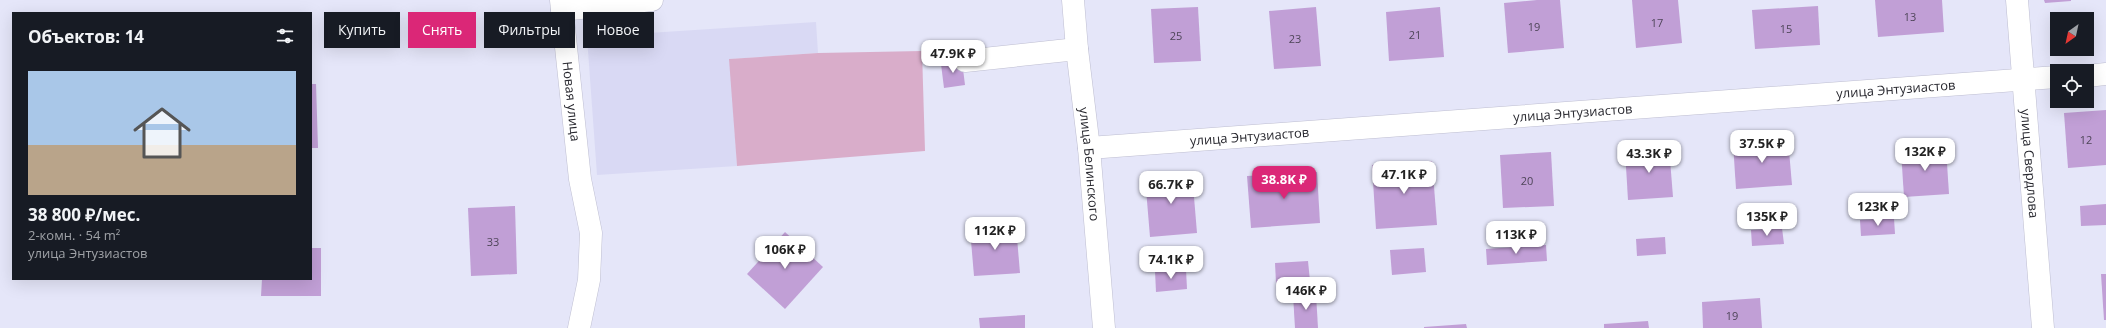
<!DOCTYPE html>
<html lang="ru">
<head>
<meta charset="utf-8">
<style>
	:root { --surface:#171b24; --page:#20242c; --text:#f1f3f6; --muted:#9ea1a6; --line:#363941; --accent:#db2777 }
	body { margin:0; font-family:"Open Sans",sans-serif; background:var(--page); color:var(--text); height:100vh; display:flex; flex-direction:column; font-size:15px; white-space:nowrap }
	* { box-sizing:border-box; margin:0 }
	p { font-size:13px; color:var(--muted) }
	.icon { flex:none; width:22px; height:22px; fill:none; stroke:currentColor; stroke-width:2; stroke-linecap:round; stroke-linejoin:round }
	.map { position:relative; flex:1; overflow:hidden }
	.details { position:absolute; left:12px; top:12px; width:300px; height:268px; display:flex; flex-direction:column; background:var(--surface); border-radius:0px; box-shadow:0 4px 16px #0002 }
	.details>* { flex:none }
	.hud { position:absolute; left:324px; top:12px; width:380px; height:36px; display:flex; gap:8px }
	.needle { width:26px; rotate:213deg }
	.fabs { position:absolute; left:2050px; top:12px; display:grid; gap:8px }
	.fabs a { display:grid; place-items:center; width:44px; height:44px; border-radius:0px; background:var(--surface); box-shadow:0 4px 16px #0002; font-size:20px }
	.price { position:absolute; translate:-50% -34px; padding:0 9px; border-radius:8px; background:#fff; color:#222; font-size:13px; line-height:26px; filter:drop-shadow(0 1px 2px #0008) }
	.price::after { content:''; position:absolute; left:50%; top:24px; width:12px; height:9px; margin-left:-6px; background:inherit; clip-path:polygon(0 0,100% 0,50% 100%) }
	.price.current { background:var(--accent); color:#fff }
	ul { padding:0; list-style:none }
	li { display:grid; align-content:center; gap:8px; height:212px; padding:0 16px }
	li+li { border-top:1px solid var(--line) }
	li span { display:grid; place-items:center; height:124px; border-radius:0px; color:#555 }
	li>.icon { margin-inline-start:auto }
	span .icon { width:72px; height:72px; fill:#fffc; stroke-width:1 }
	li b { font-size:17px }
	h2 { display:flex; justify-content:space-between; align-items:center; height:48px; padding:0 16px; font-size:17px }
	.tag { padding:0 14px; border-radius:0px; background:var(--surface); box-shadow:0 4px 16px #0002; font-size:14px; line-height:36px }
	.tag.current { background:var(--accent); color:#fff }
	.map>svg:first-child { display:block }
	.built { fill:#d9d9f4 }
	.green { fill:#d9adca }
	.building { fill:#c19fd6 }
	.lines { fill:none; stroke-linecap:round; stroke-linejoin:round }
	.minor-casing { stroke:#bebed1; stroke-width:23 }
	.minor { stroke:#fff; stroke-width:22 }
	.labels { text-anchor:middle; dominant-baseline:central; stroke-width:4; stroke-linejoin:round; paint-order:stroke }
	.number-label { font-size:11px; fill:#4e4558 }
	.street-label { font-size:13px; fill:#27272e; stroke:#fff }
</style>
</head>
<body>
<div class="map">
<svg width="2106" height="328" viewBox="0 0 2106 328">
	<rect width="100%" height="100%" fill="#e5e6f9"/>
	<polygon class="built" points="816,22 818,53 730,59 737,166 597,175 587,37"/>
	<polygon class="green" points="922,51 925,151 737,166 729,59 818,53"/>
	<g class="building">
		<polygon points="1537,0 1560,0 1564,48 1508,53 1504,3"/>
		<polygon points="1632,0 1678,0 1682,43 1636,48"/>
		<polygon points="1875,0 1942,0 1944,32 1878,37"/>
		<polygon points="2044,0 2071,0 2071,1 2045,3"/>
		<polygon points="1818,6 1820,45 1755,49 1752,10"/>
		<polygon points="1198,7 1201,61 1154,63 1151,9"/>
		<polygon points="1316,7 1321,66 1274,69 1269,11"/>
		<polygon points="1440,7 1444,57 1389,61 1386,12"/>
		<polygon points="962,61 965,85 944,88 941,64"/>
		<polygon points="311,84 316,84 318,148 311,148"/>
		<polygon points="2106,110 2106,165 2068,168 2064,113"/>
		<polygon points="1788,139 1792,185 1736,189 1733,143"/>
		<polygon points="1669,147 1673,197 1628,200 1625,150"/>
		<polygon points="1946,148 1949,194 1904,197 1901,151"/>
		<polygon points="1551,152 1554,206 1503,208 1500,155"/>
		<polygon points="1432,161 1437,225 1376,229 1372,165"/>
		<polygon points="1317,172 1320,223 1251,228 1247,176"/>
		<polygon points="1192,173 1197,233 1150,237 1145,177"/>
		<polygon points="2106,204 2106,225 2081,226 2080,206"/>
		<polygon points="515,206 517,274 471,276 468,208"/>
		<polygon points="1894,218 1895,234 1861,236 1860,220"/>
		<polygon points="1016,226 1020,273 974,276 970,229"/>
		<polygon points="1782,228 1784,244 1752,246 1751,230"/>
		<polygon points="785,232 823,267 785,309 747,274"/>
		<polygon points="1665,237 1666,254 1637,256 1636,239"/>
		<polygon points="1546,245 1547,261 1487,265 1486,249"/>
		<polygon points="311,248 321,248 321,296 261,296 262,279 311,279"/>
		<polygon points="1424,248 1426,272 1392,275 1390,250"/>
		<polygon points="1308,261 1310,281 1276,283 1275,263"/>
		<polygon points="1186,269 1187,289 1156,292 1155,271"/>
		<polygon points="2101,274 2106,274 2106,320 2104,320"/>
		<polygon points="1316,294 1318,328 1295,328 1293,295"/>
		<polygon points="1760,298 1762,328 1703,328 1702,302"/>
		<polygon points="1025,315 1025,328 980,328 979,318"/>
		<polygon points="1648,321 1649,328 1604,328 1604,324"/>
		<polygon points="1466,324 1467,328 1424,328 1424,327"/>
	</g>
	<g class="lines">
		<defs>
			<g id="minor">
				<path id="s1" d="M561,0L580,179L591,233L589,280L579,328"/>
				<path id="s2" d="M1073,0L1077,49L1089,148L1104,328"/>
				<path id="s3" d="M2017,0L2043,328"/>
				<polyline points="562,10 652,0"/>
				<polyline points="965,61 1077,49"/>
				<polyline points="2087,76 2106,74"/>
				<path id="s4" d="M1089,148L2057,77"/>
			</g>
		</defs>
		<use href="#minor" class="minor-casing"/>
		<use href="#minor" class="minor"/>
	</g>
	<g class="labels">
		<g class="number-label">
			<text x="1910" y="16">13</text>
			<text x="1657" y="22">17</text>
			<text x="1534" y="26">19</text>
			<text x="1786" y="28">15</text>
			<text x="1415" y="34">21</text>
			<text x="1176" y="35">25</text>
			<text x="1295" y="38">23</text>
			<text x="2086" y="139">12</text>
			<text x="1527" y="180">20</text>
			<text x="493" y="241">33</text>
			<text x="1732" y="315">19</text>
		</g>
		<g class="street-label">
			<text stroke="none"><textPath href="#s4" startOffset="809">улица Энтузиастов</textPath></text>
			<text stroke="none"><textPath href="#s1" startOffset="102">Новая улица</textPath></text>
			<text stroke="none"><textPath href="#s4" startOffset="485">улица Энтузиастов</textPath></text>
			<text stroke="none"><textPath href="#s4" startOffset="161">улица Энтузиастов</textPath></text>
			<text stroke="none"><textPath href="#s2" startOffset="165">улица Белинского</textPath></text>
			<text stroke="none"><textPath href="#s3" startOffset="164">улица Свердлова</textPath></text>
		</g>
	</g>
</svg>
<div class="fabs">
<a><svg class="needle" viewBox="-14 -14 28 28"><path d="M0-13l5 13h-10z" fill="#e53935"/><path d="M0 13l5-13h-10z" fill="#9ea1a6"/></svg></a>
<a><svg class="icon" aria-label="locate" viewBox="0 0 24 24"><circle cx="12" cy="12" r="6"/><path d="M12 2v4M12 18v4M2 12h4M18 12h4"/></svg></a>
</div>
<b class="price" style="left:953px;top:74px">47.9K ₽</b>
<b class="price" style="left:1762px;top:164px">37.5K ₽</b>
<b class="price" style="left:1925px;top:172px">132K ₽</b>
<b class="price" style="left:1649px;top:174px">43.3K ₽</b>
<b class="price" style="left:1404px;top:195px">47.1K ₽</b>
<b class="price current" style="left:1284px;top:200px">38.8K ₽</b>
<b class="price" style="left:1171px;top:205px">66.7K ₽</b>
<b class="price" style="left:1878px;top:227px">123K ₽</b>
<b class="price" style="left:1767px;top:237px">135K ₽</b>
<b class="price" style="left:995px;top:251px">112K ₽</b>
<b class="price" style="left:1516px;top:255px">113K ₽</b>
<b class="price" style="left:785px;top:270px">106K ₽</b>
<b class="price" style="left:1171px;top:280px">74.1K ₽</b>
<b class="price" style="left:1306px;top:311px">146K ₽</b>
<div class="hud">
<a class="tag">Купить</a>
<a class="tag current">Снять</a>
<a class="tag">Фильтры</a>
<a class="tag">Новое</a>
</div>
<section class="details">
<h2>Объектов: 14<svg class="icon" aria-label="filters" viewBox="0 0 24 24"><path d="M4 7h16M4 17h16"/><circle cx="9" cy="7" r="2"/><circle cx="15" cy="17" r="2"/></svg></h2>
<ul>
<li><span style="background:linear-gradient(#a9c7e8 60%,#b9a48a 0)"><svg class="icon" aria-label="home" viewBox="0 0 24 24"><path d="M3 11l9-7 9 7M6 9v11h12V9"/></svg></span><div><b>38 800 ₽/мес.</b><p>2-комн. · 54 m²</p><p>улица Энтузиастов</p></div></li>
</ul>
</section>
</div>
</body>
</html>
